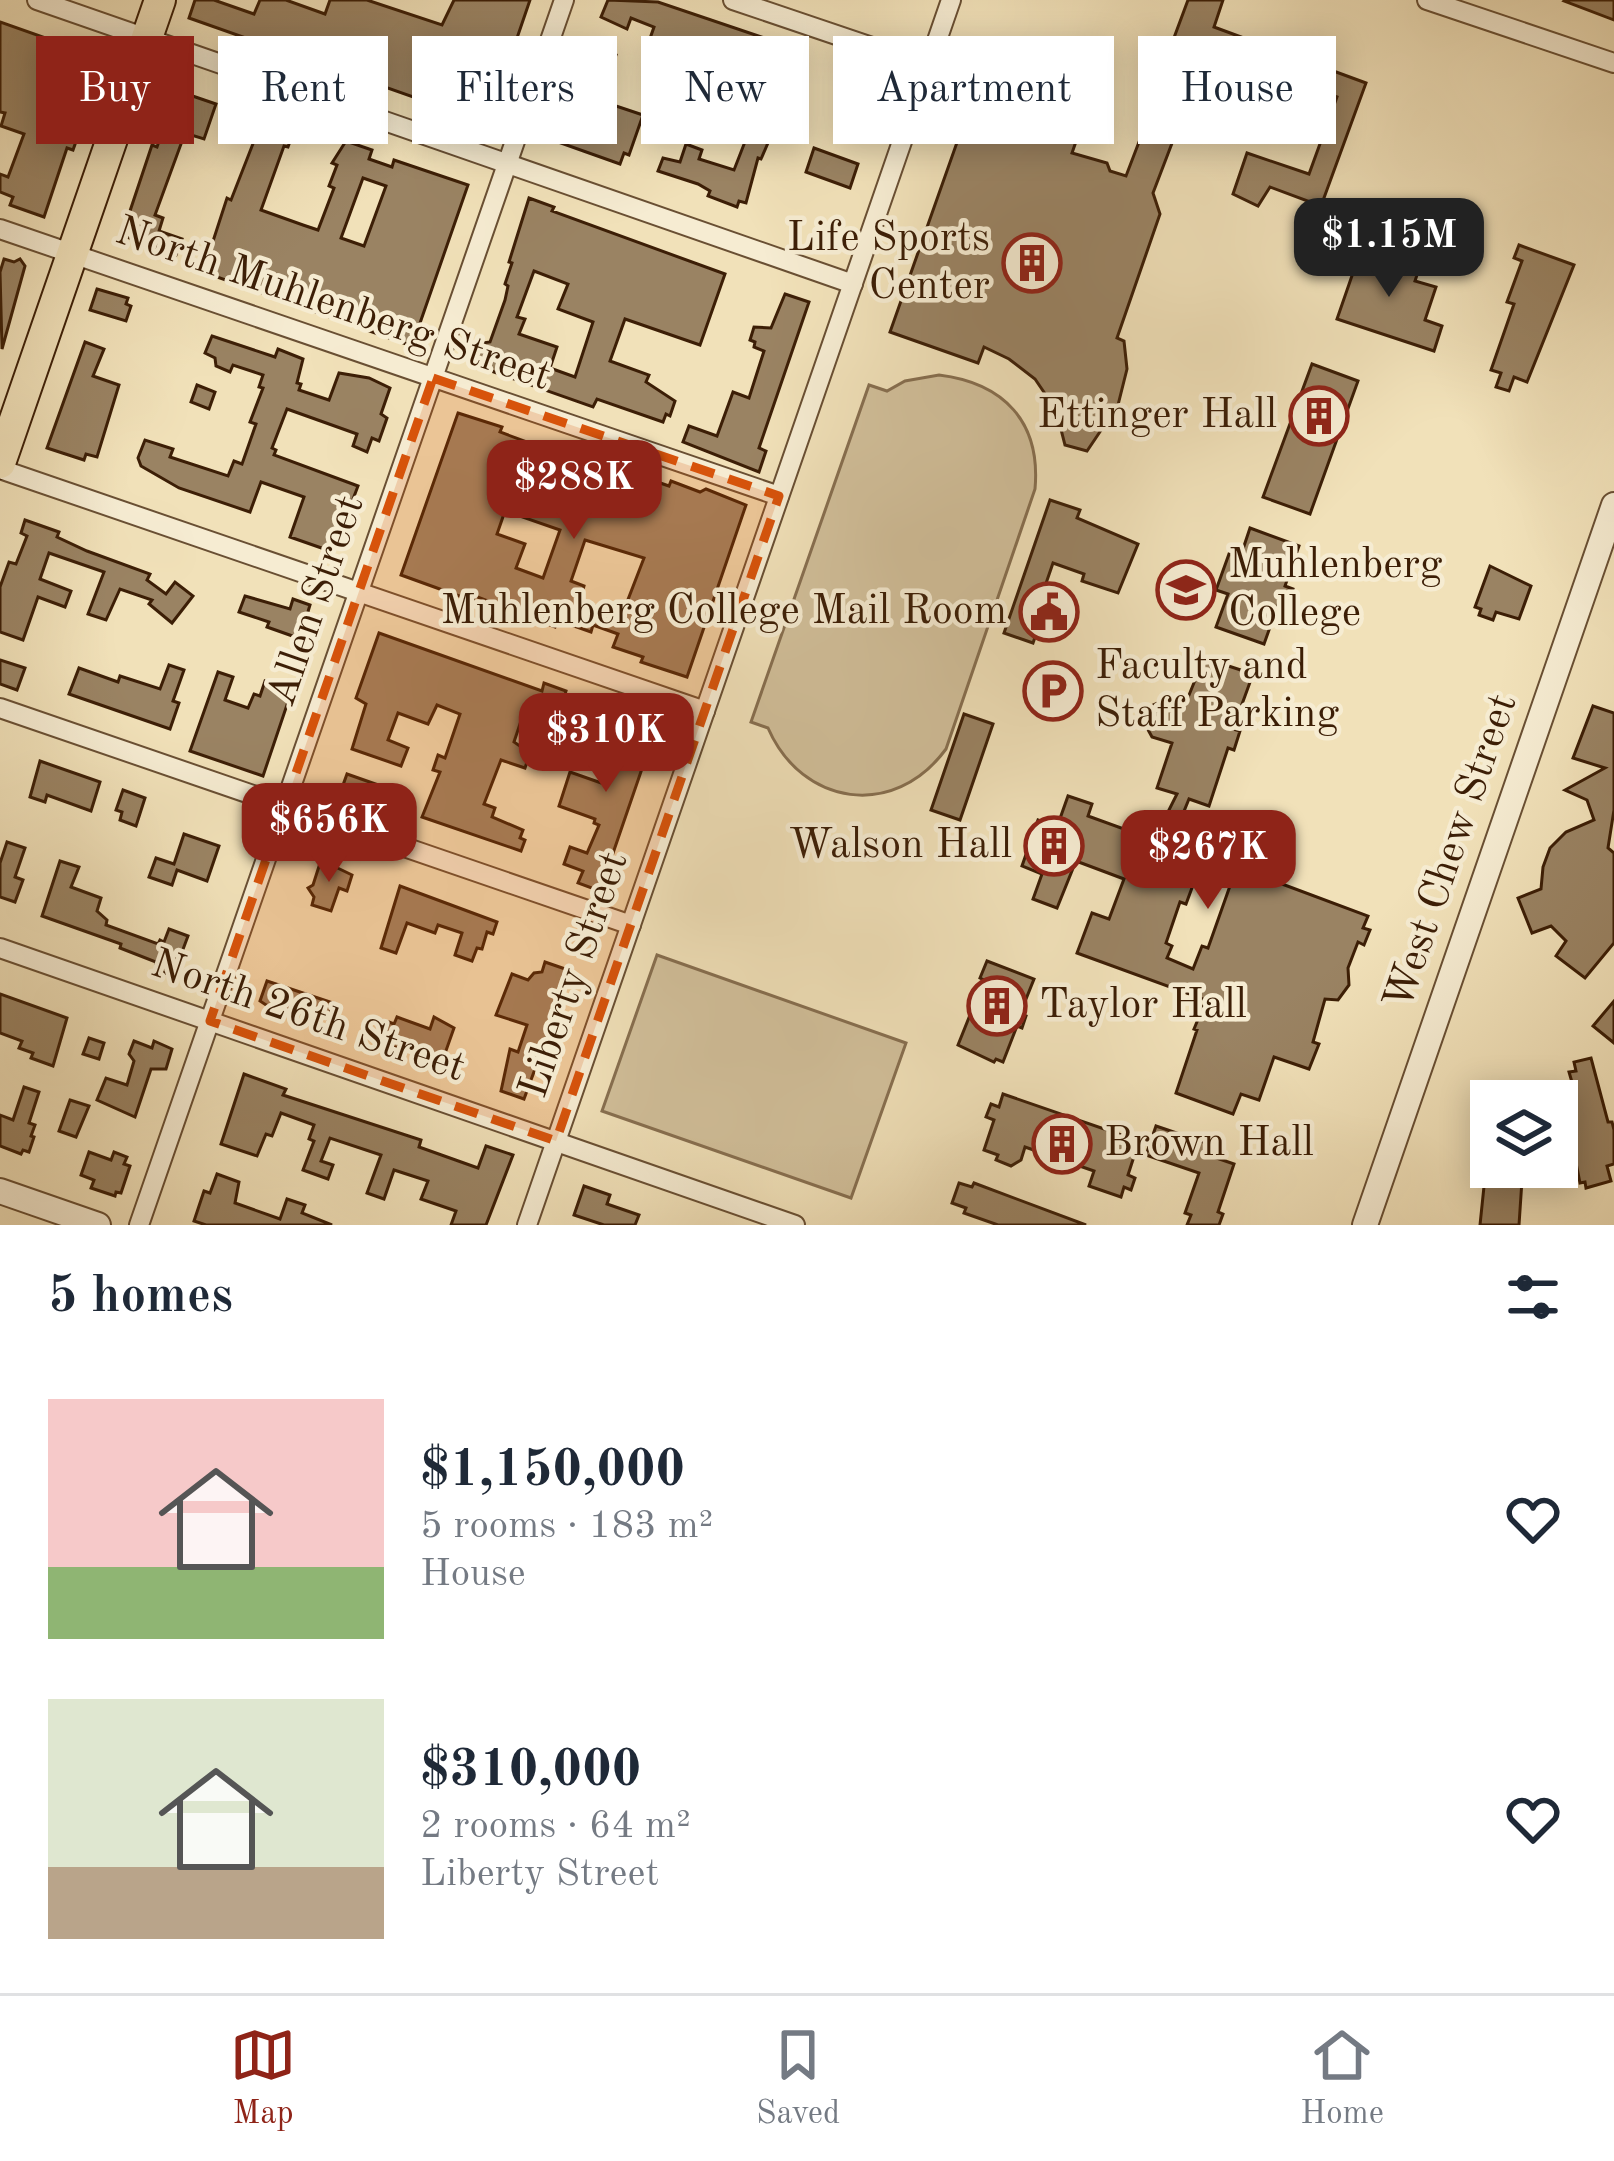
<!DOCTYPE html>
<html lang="en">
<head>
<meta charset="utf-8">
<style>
	:root { --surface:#fff; --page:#f2f2f3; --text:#1f2937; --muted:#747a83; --line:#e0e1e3; --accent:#8f2418 }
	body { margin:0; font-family:"Old Standard TT",serif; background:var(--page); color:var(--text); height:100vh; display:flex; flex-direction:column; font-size:45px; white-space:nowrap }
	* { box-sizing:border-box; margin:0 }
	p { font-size:39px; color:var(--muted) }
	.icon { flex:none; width:66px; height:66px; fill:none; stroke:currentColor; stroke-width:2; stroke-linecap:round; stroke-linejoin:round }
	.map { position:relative; height:1225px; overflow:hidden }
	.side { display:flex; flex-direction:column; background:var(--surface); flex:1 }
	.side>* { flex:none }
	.banner { position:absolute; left:36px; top:36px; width:1542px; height:108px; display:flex; gap:24px }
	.tools { position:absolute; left:1470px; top:1080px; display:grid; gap:24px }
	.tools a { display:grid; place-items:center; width:108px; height:108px; border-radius:0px; background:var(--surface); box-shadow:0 6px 30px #0003; font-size:60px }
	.price { position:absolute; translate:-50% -102px; padding:0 27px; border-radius:24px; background:var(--accent); color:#fff; font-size:39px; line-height:78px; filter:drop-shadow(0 3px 6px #0008) }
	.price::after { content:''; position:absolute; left:50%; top:72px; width:36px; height:27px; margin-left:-18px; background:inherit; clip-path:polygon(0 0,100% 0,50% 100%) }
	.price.current { background:#222; color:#fff }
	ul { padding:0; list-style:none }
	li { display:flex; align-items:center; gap:36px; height:300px; padding:0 48px }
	li span { display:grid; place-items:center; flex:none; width:336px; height:240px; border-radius:0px; color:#555 }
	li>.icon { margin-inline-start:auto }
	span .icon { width:144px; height:144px; fill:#fffc; stroke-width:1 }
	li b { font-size:51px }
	h2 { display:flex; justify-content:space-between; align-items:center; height:144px; padding:0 48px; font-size:51px }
	.tag { padding:0 42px; border-radius:0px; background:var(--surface); box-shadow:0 6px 30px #0003; font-size:42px; line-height:108px }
	.tag.current { background:var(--accent); color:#fff }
	.tab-bar { display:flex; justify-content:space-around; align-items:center; height:168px; border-top:3px solid var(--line); background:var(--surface); font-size:33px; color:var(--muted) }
	.tab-bar a { display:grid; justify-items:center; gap:6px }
	.tab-bar .current { color:var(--accent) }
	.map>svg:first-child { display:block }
	.green { fill:#d2c09b; stroke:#876f50; stroke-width:3 }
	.building { fill:#9a8363; stroke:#3c1e06; stroke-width:3; fill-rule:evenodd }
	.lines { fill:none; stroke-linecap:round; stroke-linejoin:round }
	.minor-casing { stroke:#694f33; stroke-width:22 }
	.tertiary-casing { stroke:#694f33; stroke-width:28 }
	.primary-casing { stroke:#3c1e06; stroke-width:34 }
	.minor { stroke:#f6ecd2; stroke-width:18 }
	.tertiary { stroke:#f6ecd2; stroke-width:24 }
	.primary { stroke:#f1e1b9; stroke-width:30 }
	.marked { fill:#d7530b; fill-opacity:0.2; stroke:#d7530b; stroke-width:9; stroke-dasharray:24 15; stroke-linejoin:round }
	.labels { text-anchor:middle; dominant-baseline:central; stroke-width:9; stroke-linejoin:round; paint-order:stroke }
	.poi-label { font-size:42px; fill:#3c1e06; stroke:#f6ecd2; text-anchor:end }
	.street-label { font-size:42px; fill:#3c1e06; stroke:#f6ecd2 }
</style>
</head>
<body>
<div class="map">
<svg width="1614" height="1225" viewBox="0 0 1614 1225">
	<rect width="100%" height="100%" fill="#f1e1b9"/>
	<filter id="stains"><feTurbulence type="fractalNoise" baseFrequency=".00167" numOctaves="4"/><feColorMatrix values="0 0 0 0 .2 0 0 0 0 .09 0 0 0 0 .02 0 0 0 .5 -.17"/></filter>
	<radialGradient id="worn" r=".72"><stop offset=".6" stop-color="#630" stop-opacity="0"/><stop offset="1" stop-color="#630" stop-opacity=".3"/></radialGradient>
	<g class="green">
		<path d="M939,375C1004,383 1041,422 1035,489L946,749C894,820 802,806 768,728L751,722L869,385L887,391L905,381Z"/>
		<polygon points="657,955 906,1043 851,1198 602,1111"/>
	</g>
	<g class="building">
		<polygon points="195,0 214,0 254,14 260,0 286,0 325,14 330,0 367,0 442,25 454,0 530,0 489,120 484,122 189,18"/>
		<polygon points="608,0 658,2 803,51 790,92 761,159 758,158 746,203 739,201 737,207 708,196 710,191 698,184 658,171 663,158 680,162 686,144 702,150 699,159 734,170 755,116 692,94 678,130 662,124 675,89 668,86 678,59 647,47 654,27 631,18 627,29 601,17"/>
		<polygon points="1188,0 1223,0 1214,27 1366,83 1321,206 1270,187 1258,206 1233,194 1247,153 1309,174 1337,97 1208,49 1153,193 1160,214 1117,338 1124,341 1127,369 1118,405 1087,451 1065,445 1056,410 1035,379 1009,359 984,347 978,363 890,332 960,134 952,131 973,71 1086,110 1085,117 1090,119 1085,131 1080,130 1072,153 1107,163 1110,171 1126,176 1160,87 1148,83 1154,68 1162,70"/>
		<polygon points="1565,0 1614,0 1614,20 1564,1"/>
		<polygon points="0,22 105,59 73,150 67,148 44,217 10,205 13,197 0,192 0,174 8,177 24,134 1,126 5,113 0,112"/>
		<polygon points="591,46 616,55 602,96 614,101 613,105 643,115 629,155 624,153 620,164 555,141 550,136 570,86 576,88"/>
		<polygon points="868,74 880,78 872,109 846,100 854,76 866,81"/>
		<polygon points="175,90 216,104 204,139 185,133 155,215 163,218 159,231 182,239 176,255 127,237 130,228 125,226 152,145 157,147 167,118 161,116 167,97 173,99"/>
		<path d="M264,114L290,123L286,134L292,136L288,147L284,146L261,210L303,225L318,230L334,188L329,186L337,165L332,163L346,141L372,150L369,159L392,167L394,160L468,185L412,346L203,272L227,198L231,200L256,136L250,134L254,122L260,125ZM363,178L386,186L364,246L341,238Z"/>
		<polygon points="814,148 858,164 850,188 806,172"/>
		<path d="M529,198L554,207L552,211L725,274L700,345L625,319L610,361L649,375L646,382L675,401L670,416L666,414L663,422L597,399L593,407L474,365L482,343L490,342L505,300L508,286L505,284L512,263L509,262ZM534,271L568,284L558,309L593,322L575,377L550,368L557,347L519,334L525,319L517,317Z"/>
		<polygon points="1375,233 1387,237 1379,262 1417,275 1415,281 1436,287 1425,320 1442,326 1434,351 1337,319 1364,241 1372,243"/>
		<polygon points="1519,245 1574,265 1527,382 1514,377 1509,391 1496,387 1501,373 1491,370 1514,304 1507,302 1522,261 1514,258"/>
		<polygon points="4,259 14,262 20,259 25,266 2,349 0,272"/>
		<polygon points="97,289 128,298 126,304 131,306 126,321 90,310"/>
		<polygon points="785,294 809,302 759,448 766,451 759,472 683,442 689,426 717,436 733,392 749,398 764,351 754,347 755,342 750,340 754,327 771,328"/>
		<polygon points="212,336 275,357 278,349 303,359 297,383 301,384 299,390 329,400 339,373 369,378 390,388 381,414 387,418 379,441 372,438 367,452 353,446 357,434 287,409 272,448 276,450 274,455 358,486 333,552 290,537 304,497 261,482 250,512 179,488 141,466 138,458 145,440 173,449 170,457 228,476 234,461 242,464 256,424 250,422 263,388 259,387 263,375 233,365 230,372 216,366 215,358 205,353"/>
		<polygon points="85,342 104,349 93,376 119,385 97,457 86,454 84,460 47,448"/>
		<polygon points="1312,364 1358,381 1310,514 1263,497"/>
		<polygon points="197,385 215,392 209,409 191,402"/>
		<path d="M458,413L502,427L500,432L543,448L545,443L669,486L671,481L700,492L706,489L746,505L687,677L641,662L643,657L613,647L618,634L593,625L591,632L557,620L555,627L475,596L473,601L401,575ZM505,511L560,530L543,578L516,568L525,544L497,534ZM585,540L644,558L622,615L580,601L584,586L571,581Z"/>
		<polygon points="1050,500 1080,510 1077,518 1138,544 1118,593 1082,581 1084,574 1053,563 1043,592 1061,599 1053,624 1041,620 1033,643 1004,633"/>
		<polygon points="25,520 59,532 57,537 87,551 150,574 147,580 166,594 175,582 193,596 172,623 149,604 152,600 120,589 106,620 88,614 104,572 49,553 40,579 71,591 65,607 38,597 23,640 0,632 0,587 9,562 16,564 27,536 21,533"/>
		<polygon points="1250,528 1299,546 1285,586 1293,589 1291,597 1288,605 1279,602 1264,644 1216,627 1228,594 1216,590 1229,554 1240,558"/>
		<polygon points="1490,566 1531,586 1519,619 1496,612 1493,620 1479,615 1481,609 1475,607"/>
		<polygon points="245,596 290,609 293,599 310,605 307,615 311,616 301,639 267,627 269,622 239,612"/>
		<polygon points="379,633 542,691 544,683 566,691 556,725 551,723 549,728 522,718 514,742 530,753 525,768 501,760 484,804 495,808 492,817 523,830 520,838 525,840 521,851 422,817 440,772 433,770 438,755 445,758 460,714 437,705 428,724 398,713 388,740 408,748 401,766 352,749 366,704 356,698"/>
		<polygon points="1204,658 1253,674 1233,729 1240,731 1234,750 1228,748 1209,806 1189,799 1178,826 1187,829 1179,849 1203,858 1186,904 1180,902 1166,943 1172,946 1167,958 1193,969 1202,946 1208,948 1236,869 1264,879 1267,872 1284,877 1282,884 1368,916 1363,928 1370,930 1364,945 1358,942 1348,968 1349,985 1338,1000 1325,999 1313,1042 1319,1044 1309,1069 1274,1057 1259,1100 1241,1094 1233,1114 1176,1093 1197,1030 1194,1029 1206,1000 1077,953 1092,913 1109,919 1124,879 1076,861 1057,908 1033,899 1042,874 1022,866 1038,820 1057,827 1068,796 1092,804 1088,816 1154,840 1177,794 1157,788 1172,743 1152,737 1146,726 1153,705 1166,699 1185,705"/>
		<polygon points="0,660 25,668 17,690 0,684"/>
		<polygon points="169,665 184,670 173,701 179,703 170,729 69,694 79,668 118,682 120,676 160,689"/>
		<polygon points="218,672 233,677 225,700 248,708 254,694 260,696 265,681 291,693 263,776 190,751"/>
		<polygon points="1593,706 1614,713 1614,810 1608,848 1614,853 1614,943 1585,978 1556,956 1566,941 1551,926 1532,933 1518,898 1541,889 1543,867 1550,848 1566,832 1594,820 1587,800 1565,790 1605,768 1573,758"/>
		<polygon points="964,714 993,724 960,820 931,810"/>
		<polygon points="637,718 657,725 600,891 578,883 583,871 564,864 570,847 587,853 599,825 594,823 595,819 559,806 570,772 607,785 616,758 580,745 590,719 630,736"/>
		<polygon points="40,761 100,782 91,811 47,795 45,802 30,797"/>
		<polygon points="347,774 401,793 392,817 338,799"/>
		<polygon points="123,790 145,798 136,826 120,820 122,812 116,810"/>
		<polygon points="184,834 219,846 207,881 177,870 172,885 149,877 156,858 174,864"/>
		<polygon points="7,842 25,848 15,877 23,880 15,902 0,897 0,863"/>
		<polygon points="321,860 352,875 347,891 339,888 331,911 312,905 314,897 308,888 313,885"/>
		<polygon points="60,861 79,867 71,887 101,898 97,911 107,920 106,925 158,944 160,940 164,942 169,929 188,936 173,976 156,970 156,962 120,948 121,944 42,916"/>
		<polygon points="400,886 497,922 493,934 487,932 482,949 477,948 472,961 455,955 462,933 438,925 435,933 407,923 396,953 381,948"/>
		<polygon points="987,961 1034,979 1020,1014 1026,1016 1022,1028 1017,1026 1003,1062 996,1059 994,1062 958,1045 984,980 980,978"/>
		<polygon points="545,962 571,971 524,1099 501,1091 510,1049 518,1052 527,1025 496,1015 512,974 528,980 534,973 542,972"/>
		<polygon points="267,981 333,1003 328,1019 304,1011 297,1015 266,1005 260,1001"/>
		<polygon points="0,994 67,1018 53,1066 31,1058 33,1053 19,1048 22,1041 0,1033"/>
		<polygon points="1614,1001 1614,1043 1593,1026"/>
		<polygon points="397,1017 430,1029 434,1017 454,1028 442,1062 382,1043 389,1022 394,1024"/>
		<polygon points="89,1038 104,1043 99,1059 83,1054"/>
		<polygon points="134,1041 152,1048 154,1041 172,1049 166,1069 151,1069 135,1117 97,1100 106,1078 127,1085 134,1061 129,1054"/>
		<polygon points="1591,1058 1608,1122 1612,1122 1614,1130 1614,1164 1607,1166 1611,1181 1586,1188 1585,1182 1580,1183 1565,1107 1571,1105 1569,1097 1576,1096 1569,1072 1576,1071 1574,1062"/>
		<polygon points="244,1074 286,1089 283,1095 421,1140 419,1147 478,1168 486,1146 513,1155 486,1225 451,1225 456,1211 421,1199 428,1181 394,1170 384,1199 367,1193 381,1155 330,1138 321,1161 333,1165 328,1179 303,1170 314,1141 309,1139 314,1125 281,1113 272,1136 266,1134 257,1156 221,1144"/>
		<polygon points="24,1087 39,1092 29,1123 35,1125 31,1136 34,1137 29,1152 23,1150 21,1154 0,1146 0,1115 13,1120"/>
		<polygon points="1003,1094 1139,1141 1128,1175 1135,1178 1131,1190 1124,1187 1121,1197 1089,1186 1094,1171 1025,1147 1021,1160 1011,1166 996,1160 998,1155 984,1150 994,1120 986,1117 991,1104 999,1107"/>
		<polygon points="70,1100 89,1106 76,1137 59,1131"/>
		<polygon points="1156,1126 1209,1144 1205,1154 1234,1164 1218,1212 1223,1214 1219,1225 1187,1225 1191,1215 1185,1213 1199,1173 1146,1155"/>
		<polygon points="89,1152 111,1160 114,1152 127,1157 124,1164 130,1166 121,1193 116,1192 115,1196 91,1188 94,1180 81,1175"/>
		<polygon points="1486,1167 1511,1167 1511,1172 1517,1171 1515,1180 1522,1180 1519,1225 1480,1225"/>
		<polygon points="217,1174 239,1182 235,1203 280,1219 287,1199 305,1205 302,1213 332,1225 206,1225 194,1221 204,1191 210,1193"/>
		<polygon points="959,1183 972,1187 974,1183 1086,1225 998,1225 964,1213 966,1208 952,1203"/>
		<polygon points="584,1186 610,1195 607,1204 639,1215 635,1225 604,1225 574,1215"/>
	</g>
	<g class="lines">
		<defs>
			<g id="minor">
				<polyline points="37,0 853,284"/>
				<polyline points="733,0 928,66"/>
				<polyline points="1427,0 1614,63"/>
				<polyline points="0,229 779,496"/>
				<polyline points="0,469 705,711"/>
				<polyline points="0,708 631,925"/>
				<polyline points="0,948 795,1225"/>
				<polyline points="139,1225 564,0"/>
				<polyline points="527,1225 951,0"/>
			</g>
			<g id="tertiary">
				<polyline points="0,1191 98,1225"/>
				<polyline points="1365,1225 1614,505"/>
			</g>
			<polyline id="primary" points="0,463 160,0"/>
		</defs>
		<use href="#minor" class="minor-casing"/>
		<use href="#tertiary" class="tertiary-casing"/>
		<use href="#primary" class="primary-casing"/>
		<use href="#minor" class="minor"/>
		<use href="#tertiary" class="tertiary"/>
		<use href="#primary" class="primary"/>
	</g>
	<path class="marked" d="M433,378L779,496L556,1141L210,1021Z"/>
	<defs>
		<symbol id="building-ring" viewBox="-11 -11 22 22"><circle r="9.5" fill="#f6ecd2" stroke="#8f2418" stroke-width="1.5"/><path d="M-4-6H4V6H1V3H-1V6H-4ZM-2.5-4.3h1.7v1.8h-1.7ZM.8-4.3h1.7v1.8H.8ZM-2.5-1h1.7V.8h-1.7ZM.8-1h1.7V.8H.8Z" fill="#8f2418"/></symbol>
		<symbol id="university-ring" viewBox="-11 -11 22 22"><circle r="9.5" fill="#f6ecd2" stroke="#8f2418" stroke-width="1.5"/><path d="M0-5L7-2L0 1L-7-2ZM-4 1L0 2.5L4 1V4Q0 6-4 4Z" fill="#8f2418"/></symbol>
		<symbol id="civic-ring" viewBox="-11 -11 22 22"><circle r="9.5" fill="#f6ecd2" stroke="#8f2418" stroke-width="1.5"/><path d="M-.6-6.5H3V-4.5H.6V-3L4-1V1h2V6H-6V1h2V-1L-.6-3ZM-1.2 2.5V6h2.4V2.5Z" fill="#8f2418"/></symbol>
		<symbol id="parking-ring" viewBox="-11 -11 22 22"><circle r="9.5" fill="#f6ecd2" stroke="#8f2418" stroke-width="1.5"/><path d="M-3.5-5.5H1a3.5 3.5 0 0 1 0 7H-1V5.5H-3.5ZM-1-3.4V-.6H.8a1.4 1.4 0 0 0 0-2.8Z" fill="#8f2418"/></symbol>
	</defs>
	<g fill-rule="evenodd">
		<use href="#building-ring" x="999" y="230" width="66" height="66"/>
		<use href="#building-ring" x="1286" y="383" width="66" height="66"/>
		<use href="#university-ring" x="1153" y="557" width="66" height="66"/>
		<use href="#civic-ring" x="1016" y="579" width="66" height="66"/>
		<use href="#parking-ring" x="1020" y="658" width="66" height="66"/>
		<use href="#building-ring" x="1021" y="813" width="66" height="66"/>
		<use href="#building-ring" x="964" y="973" width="66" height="66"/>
		<use href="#building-ring" x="1029" y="1111" width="66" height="66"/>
	</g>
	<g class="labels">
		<g class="poi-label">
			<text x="990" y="239">Life Sports<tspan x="990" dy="48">Center</tspan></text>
			<text x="1277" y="416">Ettinger Hall</text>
			<text x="1228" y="566" text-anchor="start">Muhlenberg<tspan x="1228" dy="48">College</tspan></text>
			<text x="1007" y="612">Muhlenberg College Mail Room</text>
			<text x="1095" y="667" text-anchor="start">Faculty and<tspan x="1095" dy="48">Staff Parking</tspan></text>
			<text x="1012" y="846">Walson Hall</text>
			<text x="1039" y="1006" text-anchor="start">Taylor Hall</text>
			<text x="1104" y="1144" text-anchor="start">Brown Hall</text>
		</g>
		<g class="street-label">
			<text transform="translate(333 305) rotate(19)">North Muhlenberg Street</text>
			<text transform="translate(317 601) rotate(-71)">Allen Street</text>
			<text transform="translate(1452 852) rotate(-71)">West Chew Street</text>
			<text transform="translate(575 975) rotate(-71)">Liberty Street</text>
			<text transform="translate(308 1017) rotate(19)">North 26th Street</text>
		</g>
	</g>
	<rect width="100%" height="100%" filter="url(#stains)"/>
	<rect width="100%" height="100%" fill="url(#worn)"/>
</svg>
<div class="tools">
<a><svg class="icon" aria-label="layers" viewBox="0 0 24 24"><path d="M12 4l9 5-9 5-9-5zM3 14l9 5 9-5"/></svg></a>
</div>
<b class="price current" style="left:1389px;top:300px">$1.15M</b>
<b class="price" style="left:574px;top:542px">$288K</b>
<b class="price" style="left:606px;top:795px">$310K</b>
<b class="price" style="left:329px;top:885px">$656K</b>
<b class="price" style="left:1208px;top:912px">$267K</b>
<div class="banner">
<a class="tag current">Buy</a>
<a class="tag">Rent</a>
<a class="tag">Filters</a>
<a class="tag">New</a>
<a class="tag">Apartment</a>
<a class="tag">House</a>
</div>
</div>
<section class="side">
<h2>5 homes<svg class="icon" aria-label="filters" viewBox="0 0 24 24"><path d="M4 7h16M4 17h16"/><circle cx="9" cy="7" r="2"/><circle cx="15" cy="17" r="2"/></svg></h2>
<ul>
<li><span style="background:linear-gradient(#f6c9c9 70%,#8fb573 0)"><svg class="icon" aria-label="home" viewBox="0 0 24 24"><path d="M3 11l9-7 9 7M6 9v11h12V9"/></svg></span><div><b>$1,150,000</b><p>5 rooms · 183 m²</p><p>House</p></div><svg class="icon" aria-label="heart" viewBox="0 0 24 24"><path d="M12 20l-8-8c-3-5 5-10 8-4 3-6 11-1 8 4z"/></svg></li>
<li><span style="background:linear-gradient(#dfe7d0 70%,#b9a48a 0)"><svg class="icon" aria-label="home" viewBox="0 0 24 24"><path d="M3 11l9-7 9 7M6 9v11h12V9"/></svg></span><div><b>$310,000</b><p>2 rooms · 64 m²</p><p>Liberty Street</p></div><svg class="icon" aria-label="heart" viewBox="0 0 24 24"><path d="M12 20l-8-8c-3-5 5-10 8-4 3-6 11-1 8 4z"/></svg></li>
</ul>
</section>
<nav class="tab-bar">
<a class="current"><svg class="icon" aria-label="map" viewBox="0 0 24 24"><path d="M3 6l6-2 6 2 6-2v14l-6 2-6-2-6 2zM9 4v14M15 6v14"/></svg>Map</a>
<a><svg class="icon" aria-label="saved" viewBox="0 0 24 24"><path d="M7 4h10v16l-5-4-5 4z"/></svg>Saved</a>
<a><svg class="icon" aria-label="home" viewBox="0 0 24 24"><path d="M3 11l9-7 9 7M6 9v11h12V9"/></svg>Home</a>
</nav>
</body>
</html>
